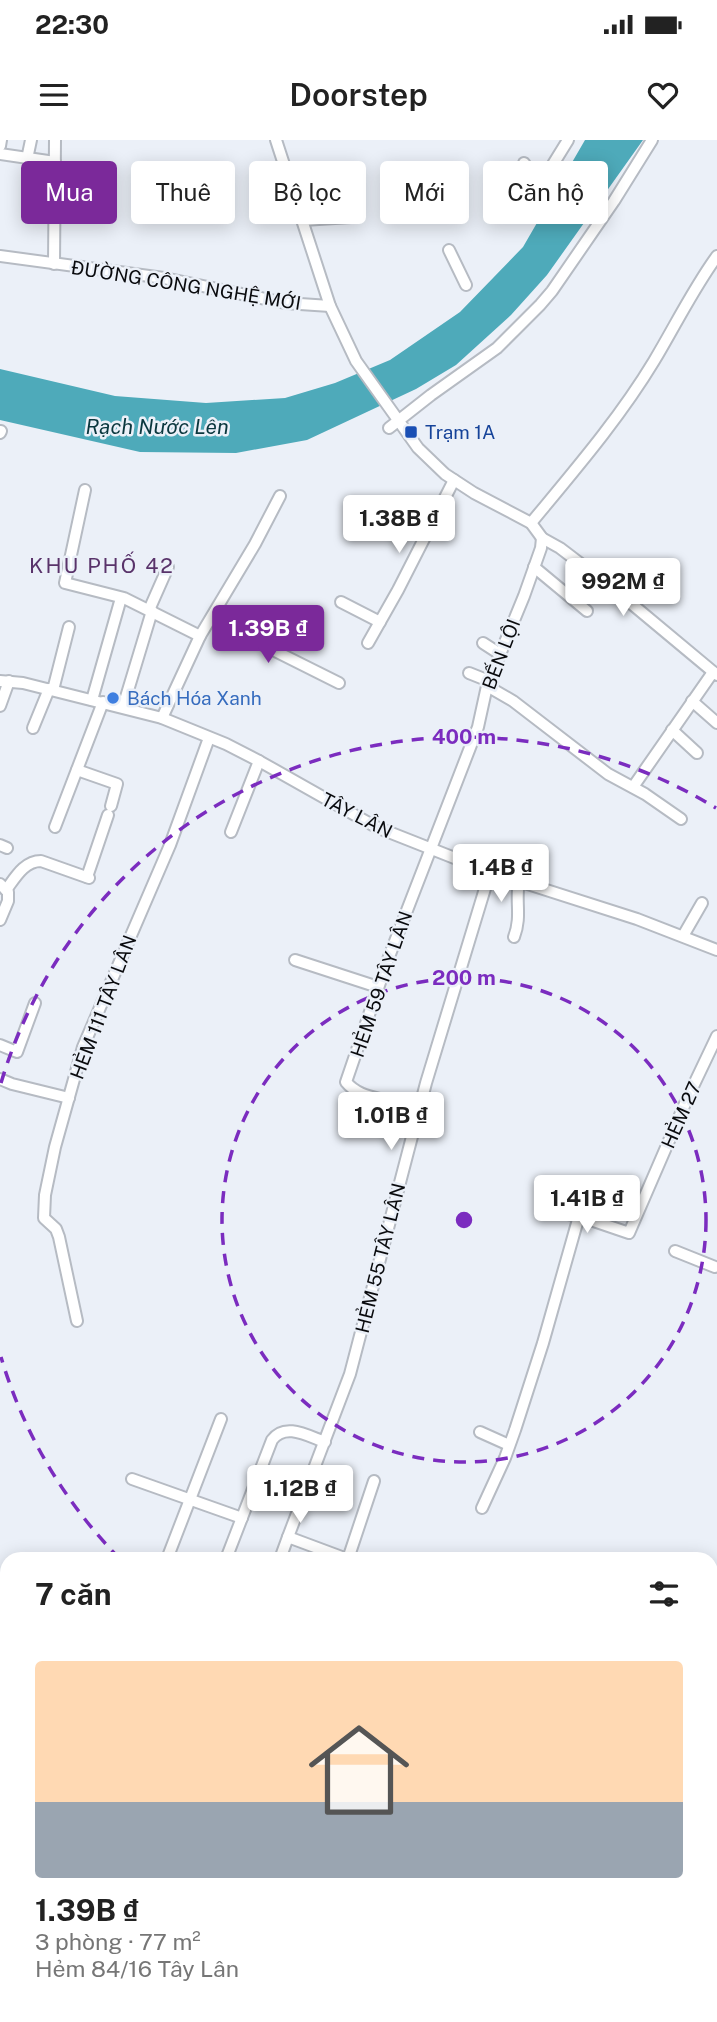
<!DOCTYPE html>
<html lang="vi">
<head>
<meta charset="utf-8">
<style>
	:root { --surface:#fff; --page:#f2f2f2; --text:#222; --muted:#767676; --accent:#7b299a }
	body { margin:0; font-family:"Public Sans",sans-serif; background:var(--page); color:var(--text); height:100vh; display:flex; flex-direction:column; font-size:26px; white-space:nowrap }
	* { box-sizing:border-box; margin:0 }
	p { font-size:23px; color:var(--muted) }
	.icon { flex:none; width:38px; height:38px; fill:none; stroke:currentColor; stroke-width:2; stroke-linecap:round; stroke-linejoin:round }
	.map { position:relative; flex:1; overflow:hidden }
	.panel { position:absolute; left:0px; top:1412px; width:718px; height:471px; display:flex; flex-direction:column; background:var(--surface); border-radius:21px 21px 0 0; box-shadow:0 4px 18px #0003 }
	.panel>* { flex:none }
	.hud { position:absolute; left:21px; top:21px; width:676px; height:63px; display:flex; gap:14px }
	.price { position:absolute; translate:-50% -60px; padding:0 16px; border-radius:7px; background:#fff; color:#222; font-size:23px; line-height:46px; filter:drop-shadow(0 2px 4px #0008) }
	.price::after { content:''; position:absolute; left:50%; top:42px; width:21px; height:16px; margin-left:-10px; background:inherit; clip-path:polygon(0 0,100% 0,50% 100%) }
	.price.selected { background:var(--accent); color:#fff }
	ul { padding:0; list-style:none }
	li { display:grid; align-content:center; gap:14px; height:371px; padding:0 35px }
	li span { display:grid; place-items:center; height:217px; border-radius:7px; color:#555 }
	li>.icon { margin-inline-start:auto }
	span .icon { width:126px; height:126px; fill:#fffc; stroke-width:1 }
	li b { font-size:30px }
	h2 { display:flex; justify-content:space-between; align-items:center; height:84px; padding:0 35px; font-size:30px }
	.pill { padding:0 24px; border-radius:7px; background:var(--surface); box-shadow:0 4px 18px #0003; font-size:24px; line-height:63px }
	.pill.selected { background:var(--accent); color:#fff }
	.status { display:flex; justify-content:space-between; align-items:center; height:49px; padding:0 35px; background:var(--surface); direction:ltr }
	.status svg { height:19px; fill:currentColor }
	header { display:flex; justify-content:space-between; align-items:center; height:91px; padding:0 35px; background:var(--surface); font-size:32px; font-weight:600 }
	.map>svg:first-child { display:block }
	.water { fill:#4eaaba }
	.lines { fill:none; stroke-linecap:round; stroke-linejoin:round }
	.minor-casing { stroke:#b6bbc3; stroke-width:14 }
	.highway-casing { stroke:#9c8127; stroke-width:19 }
	.minor { stroke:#fff; stroke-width:10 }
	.highway { stroke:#eac035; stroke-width:16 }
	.ring { fill:none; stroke:#7b2cbf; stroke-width:3.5; stroke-dasharray:12 9 }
	.transit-dot { fill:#1a4fb4; stroke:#ebf0f8; stroke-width:2.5 }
	.shop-dot { fill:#3f7fe0; stroke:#ebf0f8; stroke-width:2.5 }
	.labels { text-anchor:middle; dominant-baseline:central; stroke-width:5; stroke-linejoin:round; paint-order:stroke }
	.street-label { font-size:19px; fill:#0a0b0e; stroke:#ebf0f8 }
	.transit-label { font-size:19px; fill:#164399; stroke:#ebf0f8; text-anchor:start }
	.shop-label { font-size:19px; fill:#366cbe; stroke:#ebf0f8; text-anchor:start }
	.water-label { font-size:21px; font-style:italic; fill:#0a373e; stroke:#ebf0f8 }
	.neighbourhood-label { font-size:21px; letter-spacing:2px; fill:#59336a; stroke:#ebf0f8 }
	.centre { fill:#7b2cbf; stroke:#ebf0f8; stroke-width:3.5 }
	.ring-label { font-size:21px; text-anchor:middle; font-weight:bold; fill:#7b2cbf; stroke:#ebf0f8; stroke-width:5; stroke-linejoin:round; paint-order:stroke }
</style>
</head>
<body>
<div class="status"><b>22:30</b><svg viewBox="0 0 49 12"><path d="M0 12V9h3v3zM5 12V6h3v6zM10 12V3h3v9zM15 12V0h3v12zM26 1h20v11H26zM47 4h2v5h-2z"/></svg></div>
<header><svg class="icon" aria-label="menu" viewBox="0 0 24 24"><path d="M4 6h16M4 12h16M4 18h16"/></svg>Doorstep<svg class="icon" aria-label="heart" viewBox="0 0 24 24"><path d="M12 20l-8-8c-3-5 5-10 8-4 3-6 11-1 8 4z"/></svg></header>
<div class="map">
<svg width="717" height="1882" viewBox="0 0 717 1882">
	<rect width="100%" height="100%" fill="#ebf0f8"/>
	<polygon class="water" points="585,0 643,0 547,135 511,175 456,225 416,249 307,300 236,313 140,312 0,280 0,229 115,256 206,263 285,258 335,243 390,220 460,172 523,107"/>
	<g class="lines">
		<defs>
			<g id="minor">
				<polyline points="276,0 330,166 356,221 418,308 445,334 474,353 531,383 542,398 560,408 615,450 717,535"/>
				<polyline points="0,6 1,0"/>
				<polyline points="0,14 55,22"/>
				<polyline points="27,19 31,0"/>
				<polyline points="524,23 539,47 568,0"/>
				<polyline points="268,67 299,69"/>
				<polyline points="303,80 351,77"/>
				<polyline points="449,110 466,145"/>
				<polyline points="0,116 164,138 285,163 330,166"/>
				<polyline points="54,124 55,0"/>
				<polyline points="389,288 431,255 497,208 540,165 552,151 614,61 652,0"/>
				<polyline points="0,293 1,291"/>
				<polyline points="85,350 65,443 124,458 200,496"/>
				<path d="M531,383C574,331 619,279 654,221C675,186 693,149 717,116"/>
				<polyline points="534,427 587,471"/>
				<polyline points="341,462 380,482"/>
				<polyline points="149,470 168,427"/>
				<polyline points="211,479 339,543"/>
				<polyline points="368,503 398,450 454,340"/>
				<polyline points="483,503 500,514"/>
				<polyline points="469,533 489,541"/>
				<polyline points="0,541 23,543 162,578 226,604 259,621 376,687 490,732 637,779 717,810"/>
				<polyline points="487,546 513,561 608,634 645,654 681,679"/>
				<polyline points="53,550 69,487"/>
				<polyline points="92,560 121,458"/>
				<polyline points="692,561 717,583"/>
				<polyline points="0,566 9,541"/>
				<polyline points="123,567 152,471"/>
				<polyline points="162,578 200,496 255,404 280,356"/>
				<polyline points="33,588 49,549"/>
				<polyline points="672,590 697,613"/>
				<polyline points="77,630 117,644 111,666"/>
				<polyline points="633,647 713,532"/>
				<polyline points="55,687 103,562"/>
				<polyline points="231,692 259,621"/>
				<polyline points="0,705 7,708"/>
				<polyline points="87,737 108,675"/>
				<polyline points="0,744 8,752 8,761 0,780"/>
				<path d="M6,750C15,738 24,721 41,721L89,738"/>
				<polyline points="683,796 702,763"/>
				<path d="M514,797C522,776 515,762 519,741"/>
				<polyline points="295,820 378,847"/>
				<polyline points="0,905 17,912 35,863"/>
				<polyline points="0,939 12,944 69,958"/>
				<path d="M380,959C367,956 355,953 346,942L387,822L478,587L487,546L524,456L541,408L542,398"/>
				<polyline points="552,1071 579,1076 629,1093 687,959 717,896"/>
				<polyline points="675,1111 715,1127"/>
				<polyline points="77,1181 59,1097 56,1089 44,1078 45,1055 55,1007 83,907 170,705 209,598"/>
				<polyline points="480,1292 509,1305"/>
				<polyline points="132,1339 242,1378"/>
				<polyline points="482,1368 505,1318 515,1290 543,1203 579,1076"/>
				<polyline points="288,1397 350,1234 426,943 490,732"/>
				<polyline points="167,1419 221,1279"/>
				<path d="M226,1419L272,1300C285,1282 308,1296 325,1302"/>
				<polyline points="280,1419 288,1397 347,1419"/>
				<polyline points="348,1419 374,1341"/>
				<polyline points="710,1656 717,1655"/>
				<polyline points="197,1876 198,1882"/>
				<polyline points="297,1882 300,1876"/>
				<polyline points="337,1882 340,1876"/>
			</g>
			<g id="highway">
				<polyline points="710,1610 717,1610"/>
				<polyline points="710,1623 717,1623"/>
				<polyline points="710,1646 717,1646"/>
				<polyline points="308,1882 311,1876"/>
				<polyline points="325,1882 328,1876"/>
			</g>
		</defs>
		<use href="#minor" class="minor-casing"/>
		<use href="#highway" class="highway-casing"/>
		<use href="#minor" class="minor"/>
		<use href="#highway" class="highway"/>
	</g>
	<g class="ring">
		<circle cx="464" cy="1080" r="242"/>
		<path d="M120 1419A483 483 0 0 1 1 1217M1 943A483 483 0 0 1 716 668"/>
	</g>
	<rect class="transit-dot" x="404" y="285" width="14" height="14" rx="3.5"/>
	<circle class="shop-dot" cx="113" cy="558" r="7"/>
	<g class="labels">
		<g class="street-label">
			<text transform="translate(186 145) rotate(9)">ĐƯỜNG CÔNG NGHỆ MỚI</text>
			<text transform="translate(501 514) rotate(-69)">BẾN LỘI</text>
			<text transform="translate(357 675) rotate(27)">TÂY LÂN</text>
			<text transform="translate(381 844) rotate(-71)">HẺM 59 TÂY LÂN</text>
			<text transform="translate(103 867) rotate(-69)">HẺM 111 TÂY LÂN</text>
			<text transform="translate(681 975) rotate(-66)">HẺM 27</text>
			<text transform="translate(380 1118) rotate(-76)">HẺM 55 TÂY LÂN</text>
		</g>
		<g class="transit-label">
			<text x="425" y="292">Trạm 1A</text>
		</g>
		<g class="shop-label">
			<text x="127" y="558">Bách Hóa Xanh</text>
		</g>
		<g class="water-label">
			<text x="157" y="286">Rạch Nước Lên</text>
		</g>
		<g class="neighbourhood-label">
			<text x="102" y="425">KHU PHỐ 42</text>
		</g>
	</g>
	<circle cx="464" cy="1080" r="10" class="centre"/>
	<g class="ring-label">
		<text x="464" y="604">400 m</text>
		<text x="464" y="845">200 m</text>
	</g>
</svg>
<b class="price" style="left:399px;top:415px">1.38B ₫</b>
<b class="price" style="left:623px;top:478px">992M ₫</b>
<b class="price selected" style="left:268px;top:525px">1.39B ₫</b>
<b class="price" style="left:501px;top:764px">1.4B ₫</b>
<b class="price" style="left:391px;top:1012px">1.01B ₫</b>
<b class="price" style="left:587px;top:1095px">1.41B ₫</b>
<b class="price" style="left:300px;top:1385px">1.12B ₫</b>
<div class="hud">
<a class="pill selected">Mua</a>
<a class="pill">Thuê</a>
<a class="pill">Bộ lọc</a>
<a class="pill">Mới</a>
<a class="pill">Căn hộ</a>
</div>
<section class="panel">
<h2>7 căn<svg class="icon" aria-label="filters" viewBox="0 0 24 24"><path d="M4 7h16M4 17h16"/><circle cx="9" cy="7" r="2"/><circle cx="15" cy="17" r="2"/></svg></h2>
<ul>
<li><span style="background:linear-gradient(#ffd9b3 65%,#9aa5b1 0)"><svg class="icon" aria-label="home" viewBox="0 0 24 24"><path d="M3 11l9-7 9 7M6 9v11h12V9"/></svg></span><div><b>1.39B ₫</b><p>3 phòng · 77 m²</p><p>Hẻm 84/16 Tây Lân</p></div></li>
</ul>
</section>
</div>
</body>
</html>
